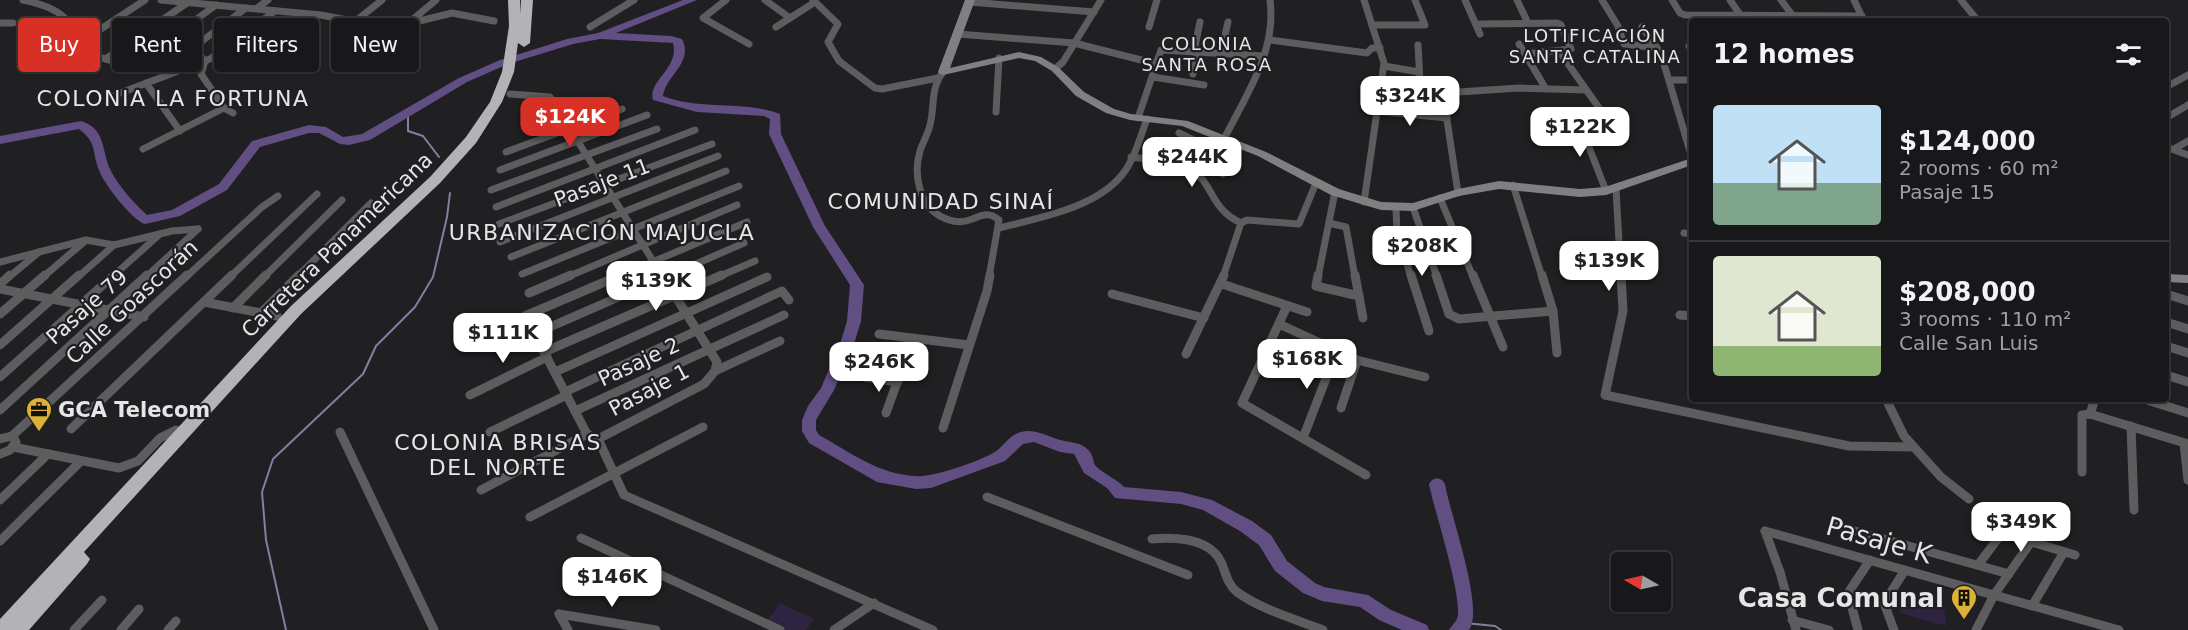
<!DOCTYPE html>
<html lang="en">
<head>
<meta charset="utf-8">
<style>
	:root { --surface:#18171a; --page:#212023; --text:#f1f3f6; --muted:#9f9fa2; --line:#363639; --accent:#d93025 }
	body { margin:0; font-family:"DejaVu Sans",sans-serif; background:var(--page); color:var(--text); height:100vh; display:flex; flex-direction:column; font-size:22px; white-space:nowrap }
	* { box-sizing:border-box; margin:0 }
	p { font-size:20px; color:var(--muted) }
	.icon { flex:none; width:33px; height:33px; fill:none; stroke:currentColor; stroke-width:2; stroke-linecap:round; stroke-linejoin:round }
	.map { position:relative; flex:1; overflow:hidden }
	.panel { position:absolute; left:1689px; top:18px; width:480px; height:384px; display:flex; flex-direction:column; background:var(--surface); border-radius:6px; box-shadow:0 2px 4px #0004,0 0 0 2px var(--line) }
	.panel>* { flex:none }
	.top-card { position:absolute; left:18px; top:18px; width:570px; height:54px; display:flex; gap:12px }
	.needle { width:39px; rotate:279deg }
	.controls { position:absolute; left:1611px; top:552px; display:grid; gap:12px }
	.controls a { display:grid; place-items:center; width:60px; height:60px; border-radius:6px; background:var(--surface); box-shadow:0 2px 4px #0004,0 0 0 2px var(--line); font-size:30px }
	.price { position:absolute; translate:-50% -51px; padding:0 14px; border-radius:12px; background:#fff; color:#222; font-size:20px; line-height:39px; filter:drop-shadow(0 2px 3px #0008) }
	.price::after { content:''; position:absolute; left:50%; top:36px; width:18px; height:14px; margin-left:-9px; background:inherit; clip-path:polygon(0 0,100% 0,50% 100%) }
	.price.selected { background:var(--accent); color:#fff }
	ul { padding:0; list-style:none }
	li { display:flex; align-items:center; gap:18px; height:150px; padding:0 24px }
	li+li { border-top:2px solid var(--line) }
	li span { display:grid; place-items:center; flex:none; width:168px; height:120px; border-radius:6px; color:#555 }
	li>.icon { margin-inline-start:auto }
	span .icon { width:72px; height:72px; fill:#fffc; stroke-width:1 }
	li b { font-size:26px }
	h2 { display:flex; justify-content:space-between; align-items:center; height:72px; padding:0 24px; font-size:26px }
	.pill { padding:0 21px; border-radius:6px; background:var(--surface); box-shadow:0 2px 4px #0004,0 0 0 2px var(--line); font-size:21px; line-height:54px }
	.pill.selected { background:var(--accent); color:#fff }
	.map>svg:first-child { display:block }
	.green { fill:#2e2341 }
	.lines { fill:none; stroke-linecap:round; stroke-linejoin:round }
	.stream { stroke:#897ba1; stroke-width:2 }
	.river { fill:#614e83; fill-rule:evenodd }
	.street-far1 { stroke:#5d5c5e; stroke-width:7 }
	.street { stroke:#5d5c5e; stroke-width:9 }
	.secondary { fill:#807f82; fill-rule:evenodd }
	.highway { fill:#b3b2b6; fill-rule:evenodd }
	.labels { text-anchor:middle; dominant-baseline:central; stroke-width:4.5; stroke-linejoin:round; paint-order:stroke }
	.far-neighbourhood-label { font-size:18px; letter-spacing:1.5px; fill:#e6e5e7; stroke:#201f22 }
	.street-label { font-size:21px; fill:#e6e5e7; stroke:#201f22 }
	.poi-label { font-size:21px; font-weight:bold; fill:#e6e5e7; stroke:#201f22; text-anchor:start }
	.neighbourhood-label { font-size:22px; letter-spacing:1.5px; fill:#e6e5e7; stroke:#201f22 }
	.near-street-label { font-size:26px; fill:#e6e5e7; stroke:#201f22 }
	.near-poi-label { font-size:26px; font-weight:bold; fill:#e6e5e7; stroke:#201f22; text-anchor:end }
</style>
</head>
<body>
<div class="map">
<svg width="2188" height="630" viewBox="0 0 2188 630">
	<rect width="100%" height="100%" fill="#201f22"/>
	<g class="green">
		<polygon points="275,17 291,20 260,43 244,39"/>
		<polygon points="1899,595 1944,607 1946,626 1900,613"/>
		<polygon points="780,603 814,619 806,630 782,630 766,622"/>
	</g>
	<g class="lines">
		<g class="stream">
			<polyline points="408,110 408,131 423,136 439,157"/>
			<polyline points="1465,623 1495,626 1501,630"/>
			<polyline points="286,630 266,540 262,492 273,459 363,374 376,346 415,307 433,277 447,217 450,193"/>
		</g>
		<g class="river">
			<path d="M683,0H697L616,33L671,36L682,39C694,63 666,75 663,96C702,111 744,100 780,114L781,134L825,226L864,285L861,321L855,341L834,390L816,420V430L819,435C850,452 878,474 915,476C932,478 977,462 993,453C1001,449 1006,440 1014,435C1028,426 1043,434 1057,439C1069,443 1082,441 1090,452C1093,456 1093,461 1095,465C1101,473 1116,478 1124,487L1181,492L1212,500L1252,521L1271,535L1287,561L1315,583L1324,587L1368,595L1391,610L1427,625L1429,630H1402L1379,620L1360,607L1322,601L1303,593L1275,571L1259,545L1240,531L1203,510L1181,504L1115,498L1107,488L1084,473L1074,454L1060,452L1034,442L1023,444L1005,461L931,488L916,489L877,482L809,443L802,431V420L808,406L821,388L841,341L847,321L850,285L813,227L769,134L770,119L764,116L697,112L653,100C647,81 680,68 673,43L600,39L573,44L508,64L467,82L370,140L349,145L340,144L319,133H309L260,147L227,190L180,216L145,224C132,220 103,183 99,170C91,150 98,144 79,129L0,144V136L81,121C107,129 101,152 111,171C119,187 135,204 147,215L172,210L219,184L252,141L309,125L326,127L343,137L362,134L459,78L500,60L567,39L598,33Z"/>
			<path d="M1437,478L1442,480L1445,484C1450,514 1485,609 1469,630H1449C1451,626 1455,623 1457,619C1464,600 1434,510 1429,484L1432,480Z"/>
		</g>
		<g class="street-far1">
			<path d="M23,0C38,3 59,9 68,22C71,27 71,34 74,39C82,52 104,60 119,62C146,65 184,34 205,61L201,74L224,108L233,113"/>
			<polyline points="161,0 321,15 379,26 393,33 394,48 401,58"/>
			<polyline points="726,0 703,18 749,44"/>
			<polyline points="765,0 790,18"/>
			<polyline points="813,0 838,24 828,42 839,61 875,88 882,89 938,78"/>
			<polyline points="1364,0 1384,63 1364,202"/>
			<polyline points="1465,0 1480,34"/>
			<polyline points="1517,0 1528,23"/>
			<polyline points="1602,0 1618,26 1624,44 1657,48"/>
			<polyline points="1672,0 1680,13 1685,15 1862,16"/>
			<polyline points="1730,0 1741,16"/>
			<polyline points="1781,0 1793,16"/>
			<polyline points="1854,0 1863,19"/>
			<polyline points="1961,0 1978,21"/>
			<polyline points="969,2 1094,12"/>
			<polyline points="257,8 268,0"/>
			<polyline points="357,20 382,0"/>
			<polyline points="0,23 13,23"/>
			<polyline points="407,24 452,13 494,21"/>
			<polyline points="1476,24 1557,23 1561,25 1571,49 1525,54"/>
			<polyline points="1372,25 1425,25 1415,0"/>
			<polyline points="590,27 634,0"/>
			<polyline points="776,27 815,2"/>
			<polyline points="1149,27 1157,0"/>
			<polyline points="1642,27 1661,54 1692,158"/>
			<polyline points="958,34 1074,43 1157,64"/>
			<polyline points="394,35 436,0"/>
			<polyline points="1270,40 1367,53 1372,48 1380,48"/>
			<polyline points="78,44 145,0"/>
			<polyline points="1519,44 1546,89"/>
			<polyline points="1418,45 1421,100"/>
			<polyline points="1689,46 1692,46"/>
			<polyline points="190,50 246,8"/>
			<polyline points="1194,51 1200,22"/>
			<polyline points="1559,51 1611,125"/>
			<polyline points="1221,53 1228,22"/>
			<polyline points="146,56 216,5"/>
			<polyline points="107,58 187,3"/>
			<polyline points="1384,66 1419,72"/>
			<polyline points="1055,69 1063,62 1101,0"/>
			<path d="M943,72C930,89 935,106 930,125C928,134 923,142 920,151C913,175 919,207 944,218C973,231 980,204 999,220L989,277"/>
			<polyline points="1193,74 1197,51"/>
			<polyline points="1153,77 1204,85"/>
			<polyline points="1669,80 1692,80"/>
			<polyline points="146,83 180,131"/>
			<polyline points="2166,87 2188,75"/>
			<polyline points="510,94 550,97 663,277"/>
			<polyline points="115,95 210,59 275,11"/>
			<polyline points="1376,111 1447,118"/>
			<polyline points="996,112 999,58"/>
			<polyline points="1577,116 1606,191"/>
			<polyline points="1138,118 1161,50 1264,56"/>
			<polyline points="2166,118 2188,105"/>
			<polyline points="1179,133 1237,161 1223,174"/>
			<polyline points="2166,147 2188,155"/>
			<polyline points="143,149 224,108"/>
			<path d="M1212,149L1224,139C1246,95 1277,51 1270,0"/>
			<polyline points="2174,149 2188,141"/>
			<polyline points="506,152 622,109"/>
			<path d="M1131,157C1145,159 1180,161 1191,169C1214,184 1210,209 1241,223"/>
			<polyline points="500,170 647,115"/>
			<polyline points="1513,185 1542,277"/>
			<polyline points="1616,189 1621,277"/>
			<polyline points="491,190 657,129"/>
			<polyline points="1458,193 1443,93 1519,88 1586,90"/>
			<polyline points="1440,198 1473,277"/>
			<polyline points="496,207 695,130"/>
			<polyline points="1413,207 1437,277"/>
			<polyline points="1396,208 1397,233 1411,277"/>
			<polyline points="1329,223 1346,227 1355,277"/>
			<polyline points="499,224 712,144"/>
			<path d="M999,228C1039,218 1095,208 1122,175C1135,159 1140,137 1147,119"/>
			<polyline points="1684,233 1692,234"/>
			<polyline points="500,242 718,156"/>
			<polyline points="511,257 726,171"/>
			<polyline points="0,262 86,240 114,245 172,231 198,229"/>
			<polyline points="522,274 739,186"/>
			<polyline points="9,277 39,252"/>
			<polyline points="43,277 84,242"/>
			<polyline points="78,277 114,245"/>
			<polyline points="112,277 160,234"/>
			<polyline points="146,277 198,229"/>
			<polyline points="186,277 262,207 278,196"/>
			<polyline points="230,277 317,194"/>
			<polyline points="264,277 342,200"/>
			<polyline points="297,277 371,203"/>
			<polyline points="567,277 737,205"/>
			<polyline points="617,277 747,222"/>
			<polyline points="666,277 744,243"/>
			<polyline points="718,277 755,261"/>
			<polyline points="1223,277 1241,223 1247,220 1299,224 1316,183"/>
			<polyline points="1318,277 1335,192"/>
		</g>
		<g class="street">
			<polyline points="621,275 525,316 587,434 598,439 624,495 933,630"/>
			<polyline points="662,275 717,362 715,371"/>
			<polyline points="1318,275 1316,286 1359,296"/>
			<polyline points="1355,275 1363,318"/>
			<polyline points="1411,275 1429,331"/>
			<polyline points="1436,275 1449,314 1459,319 1553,311"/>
			<polyline points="1473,275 1503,347"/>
			<polyline points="1542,275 1553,311 1557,353"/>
			<polyline points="1621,275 1623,311 1605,395 1849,446 1913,447"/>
			<polyline points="0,284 10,275"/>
			<polyline points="1222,284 1307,312"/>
			<polyline points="0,289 144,317"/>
			<polyline points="529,293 571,275"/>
			<polyline points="1112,294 1204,318"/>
			<polyline points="2166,294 2188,301"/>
			<polyline points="204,302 277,316"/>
			<polyline points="1287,306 1242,403 1366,475"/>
			<polyline points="233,308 266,275"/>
			<polyline points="261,313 299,275"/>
			<polyline points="0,314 45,275"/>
			<polyline points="1680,315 1692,316"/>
			<polyline points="2166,322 2188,329"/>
			<polyline points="1279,324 1357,360 1425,377"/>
			<polyline points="534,334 669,275"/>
			<polyline points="879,334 969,345"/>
			<polyline points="0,345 79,275"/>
			<polyline points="2166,346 2188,353"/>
			<polyline points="544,352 722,275"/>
			<polyline points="1186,354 1224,275"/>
			<polyline points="555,372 767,277"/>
			<polyline points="2166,375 2188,382"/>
			<polyline points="0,377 114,275"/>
			<polyline points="864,377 898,382"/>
			<polyline points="565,392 782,291 789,300"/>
			<polyline points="470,395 547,357"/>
			<polyline points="1886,399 1904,436 1941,477 1969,499"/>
			<polyline points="2144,399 2188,413"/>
			<polyline points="1341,408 1357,360"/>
			<polyline points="0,410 147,275"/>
			<polyline points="575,411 784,315"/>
			<polyline points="886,413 913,338"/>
			<polyline points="2090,414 2188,444"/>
			<polyline points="2090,414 2095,399"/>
			<polyline points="2131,426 2134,510"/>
			<polyline points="943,428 987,291 990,275"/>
			<polyline points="71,429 232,275"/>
			<polyline points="340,432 434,630"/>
			<polyline points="490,432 567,395"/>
			<polyline points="12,436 187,275"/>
			<polyline points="1303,438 1337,350"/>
			<polyline points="0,439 12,436 16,442 10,450 0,454"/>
			<polyline points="598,439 704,384 715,371 780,341"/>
			<polyline points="2184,443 2188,480"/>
			<polyline points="13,447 119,468 138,461 160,438 176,430"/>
			<polyline points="2082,472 2082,415 2090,414"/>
			<polyline points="481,490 587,434"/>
			<polyline points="987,497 1188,575"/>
			<polyline points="0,500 48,454"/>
			<polyline points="530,517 703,427"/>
			<polyline points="1979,523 2009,535 2075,555"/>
			<polyline points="1833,525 2009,574"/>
			<polyline points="1765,531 2119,630"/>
			<polyline points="1765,531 1780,572 1796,630"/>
			<polyline points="581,538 780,630"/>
			<path d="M1152,539C1176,537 1211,538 1222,564C1226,574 1228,585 1237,592C1262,610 1295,619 1323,630"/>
			<polyline points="0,541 81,461"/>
			<polyline points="1978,565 2002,533"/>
			<polyline points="2032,606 2064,552"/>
			<polyline points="559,614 656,630"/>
			<polyline points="559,614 568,630"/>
			<polyline points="1792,620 1829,630"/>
			<polyline points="74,630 102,600"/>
			<polyline points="121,630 139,609"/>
			<polyline points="168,630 176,621"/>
			<polyline points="834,630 874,603"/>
			<polyline points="1858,630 1848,593 1870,560"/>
			<polyline points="1894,630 1884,603 1905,570"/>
			<polyline points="1976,630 1994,595 2031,542"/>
		</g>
		<g class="secondary">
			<polygon points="965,0 975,0 950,68 1019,52 1041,57 1058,67 1084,92 1114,109 1131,114 1188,121 1266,152 1339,189 1381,202 1413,203 1458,189 1499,181 1580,189 1605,187 1692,158 1692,165 1606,195 1580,197 1499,189 1459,196 1413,211 1381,210 1331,195 1258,156 1182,126 1130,120 1106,113 1076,96 1052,71 1035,61 1019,58 943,75 940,74 938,72"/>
			<polygon points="2166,274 2188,275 2188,283 2166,282"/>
		</g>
		<polygon class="highway" points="508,0 520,0 520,14 521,0 533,0 530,43 524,47 518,43 514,72 502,102 476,143 440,183 301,314 84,552 90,559 87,564 29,630 0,630 0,619 291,306 430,177 466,137 490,102 502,72 509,26"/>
	</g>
	<defs>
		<symbol id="office-pin" viewBox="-11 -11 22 30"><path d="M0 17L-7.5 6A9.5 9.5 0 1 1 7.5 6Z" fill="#dbb233" stroke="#201f22"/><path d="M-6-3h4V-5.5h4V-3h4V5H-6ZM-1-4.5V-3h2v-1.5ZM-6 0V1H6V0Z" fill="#111"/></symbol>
		<symbol id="building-pin" viewBox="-11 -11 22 30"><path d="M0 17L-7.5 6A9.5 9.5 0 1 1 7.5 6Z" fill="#dbb233" stroke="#201f22"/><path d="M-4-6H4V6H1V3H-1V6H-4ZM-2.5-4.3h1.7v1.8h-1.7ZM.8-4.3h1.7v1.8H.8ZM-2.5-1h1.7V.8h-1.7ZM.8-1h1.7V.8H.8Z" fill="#111"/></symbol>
	</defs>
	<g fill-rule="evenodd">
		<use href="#office-pin" x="24" y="395" width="30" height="40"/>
		<use href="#building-pin" x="1949" y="583" width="30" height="40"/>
	</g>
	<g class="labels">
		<g class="far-neighbourhood-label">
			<text x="1595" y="35">LOTIFICACIÓN<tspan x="1595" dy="21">SANTA CATALINA</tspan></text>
			<text x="1207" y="43">COLONIA<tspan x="1207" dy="21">SANTA ROSA</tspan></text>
		</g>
		<g class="street-label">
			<text transform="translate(602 183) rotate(-21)">Pasaje 11</text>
			<text transform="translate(337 245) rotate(-44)">Carretera Panamericana</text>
			<text transform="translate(132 302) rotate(-43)">Calle Goascorán</text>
			<text transform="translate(87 307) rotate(-42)">Pasaje 79</text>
			<text transform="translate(639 362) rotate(-25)">Pasaje 2</text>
			<text transform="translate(649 390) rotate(-28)">Pasaje 1</text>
		</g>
		<g class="poi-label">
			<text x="58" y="410">GCA Telecom</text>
		</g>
		<g class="neighbourhood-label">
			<text x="173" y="98">COLONIA LA FORTUNA</text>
			<text x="941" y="201">COMUNIDAD SINAÍ</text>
			<text x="602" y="232">URBANIZACIÓN MAJUCLA</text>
			<text x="498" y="442">COLONIA BRISAS<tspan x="498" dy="25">DEL NORTE</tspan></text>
		</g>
		<g class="near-street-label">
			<text transform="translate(1879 540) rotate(16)">Pasaje K</text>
		</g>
		<g class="near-poi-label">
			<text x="1944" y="598">Casa Comunal</text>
		</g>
	</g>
</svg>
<div class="controls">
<a><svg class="needle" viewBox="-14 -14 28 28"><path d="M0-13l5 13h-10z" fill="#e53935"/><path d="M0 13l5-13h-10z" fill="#9f9fa2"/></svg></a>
</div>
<b class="price" style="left:1410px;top:127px">$324K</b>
<b class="price selected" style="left:570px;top:148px">$124K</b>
<b class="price" style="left:1580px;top:158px">$122K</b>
<b class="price" style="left:1192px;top:188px">$244K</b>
<b class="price" style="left:1422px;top:277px">$208K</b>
<b class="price" style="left:1609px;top:292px">$139K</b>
<b class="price" style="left:656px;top:312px">$139K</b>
<b class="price" style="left:503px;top:364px">$111K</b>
<b class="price" style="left:1307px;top:390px">$168K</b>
<b class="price" style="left:879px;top:393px">$246K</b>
<b class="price" style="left:2021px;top:553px">$349K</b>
<b class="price" style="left:612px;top:608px">$146K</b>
<div class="top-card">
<a class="pill selected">Buy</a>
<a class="pill">Rent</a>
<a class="pill">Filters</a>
<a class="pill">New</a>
</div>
<section class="panel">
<h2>12 homes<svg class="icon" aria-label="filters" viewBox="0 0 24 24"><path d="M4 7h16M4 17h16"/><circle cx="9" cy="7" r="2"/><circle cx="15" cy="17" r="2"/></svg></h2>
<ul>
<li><span style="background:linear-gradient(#bfe0f5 65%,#7fa58c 0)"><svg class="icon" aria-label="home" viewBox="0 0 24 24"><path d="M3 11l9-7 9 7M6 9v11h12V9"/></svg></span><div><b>$124,000</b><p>2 rooms · 60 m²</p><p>Pasaje 15</p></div></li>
<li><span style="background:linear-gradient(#dfe7d0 75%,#8fb573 0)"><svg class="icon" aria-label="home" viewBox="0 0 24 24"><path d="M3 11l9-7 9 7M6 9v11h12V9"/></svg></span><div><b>$208,000</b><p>3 rooms · 110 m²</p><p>Calle San Luis</p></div></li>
</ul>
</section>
</div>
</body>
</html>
